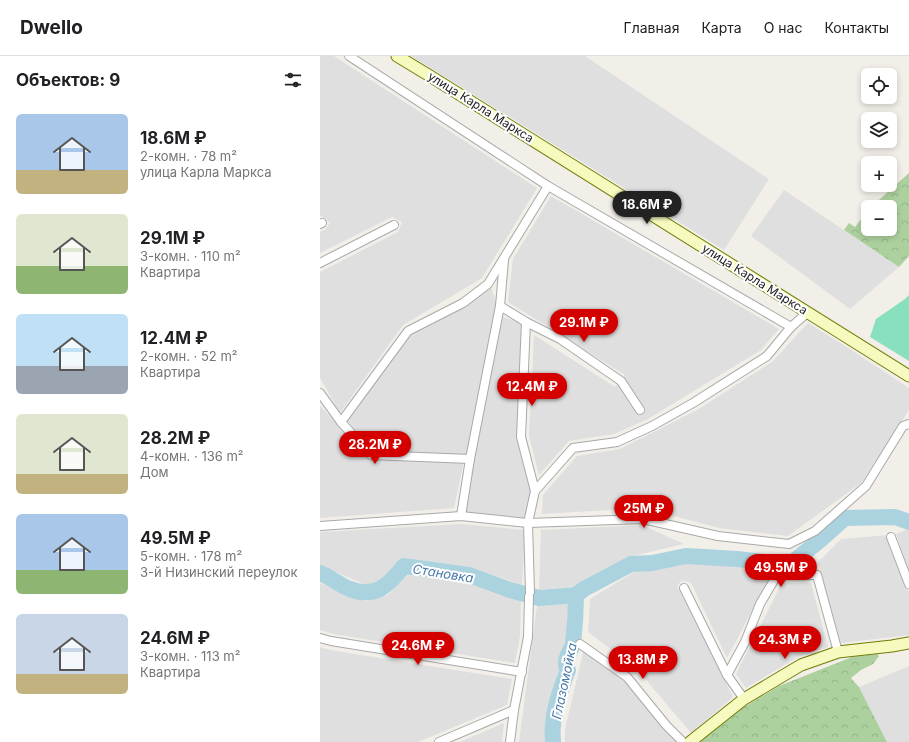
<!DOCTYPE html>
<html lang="ru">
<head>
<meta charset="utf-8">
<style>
	:root { --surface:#fff; --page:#f6f6f6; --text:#202124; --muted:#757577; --line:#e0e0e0; --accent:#d40000 }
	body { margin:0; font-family:Inter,sans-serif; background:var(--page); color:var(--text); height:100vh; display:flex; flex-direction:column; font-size:15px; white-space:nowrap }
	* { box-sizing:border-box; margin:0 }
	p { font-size:13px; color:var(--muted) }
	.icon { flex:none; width:22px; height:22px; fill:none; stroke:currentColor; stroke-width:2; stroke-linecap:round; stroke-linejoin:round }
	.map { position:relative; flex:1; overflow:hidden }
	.drawer { display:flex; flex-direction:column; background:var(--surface); width:320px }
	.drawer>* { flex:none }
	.controls { position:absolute; left:541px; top:12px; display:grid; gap:8px }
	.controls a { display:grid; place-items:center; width:36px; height:36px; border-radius:6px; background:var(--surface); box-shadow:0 2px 6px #0003; font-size:20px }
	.price { position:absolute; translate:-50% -34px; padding:0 9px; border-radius:14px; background:var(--accent); color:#fff; font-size:13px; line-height:26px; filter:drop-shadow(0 1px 2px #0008) }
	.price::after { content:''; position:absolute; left:50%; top:24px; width:12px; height:9px; margin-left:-6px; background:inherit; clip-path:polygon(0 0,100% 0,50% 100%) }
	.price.current { background:#222; color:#fff }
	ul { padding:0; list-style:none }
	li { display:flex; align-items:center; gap:12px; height:100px; padding:0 16px }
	li span { display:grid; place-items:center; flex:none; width:112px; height:80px; border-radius:6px; color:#555 }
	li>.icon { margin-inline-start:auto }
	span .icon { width:48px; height:48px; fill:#fffc; stroke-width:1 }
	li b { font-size:17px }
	h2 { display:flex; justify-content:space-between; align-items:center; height:48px; padding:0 16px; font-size:17px }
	header { display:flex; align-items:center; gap:24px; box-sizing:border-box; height:56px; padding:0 20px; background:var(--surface); border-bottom:1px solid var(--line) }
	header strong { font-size:19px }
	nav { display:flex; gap:22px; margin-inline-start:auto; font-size:14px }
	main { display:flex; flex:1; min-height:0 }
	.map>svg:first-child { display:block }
	.residential { fill:#e0dfdf }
	.forest { fill:url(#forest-crowns) }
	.pitch { fill:#88e0be }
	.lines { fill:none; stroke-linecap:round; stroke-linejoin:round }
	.river { stroke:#aad3df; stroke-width:16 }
	.street-casing { stroke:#a9a9a9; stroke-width:10 }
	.secondary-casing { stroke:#707d05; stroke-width:13 }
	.street { stroke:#fff; stroke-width:8 }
	.secondary { stroke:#f7fabf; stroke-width:11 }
	.labels { text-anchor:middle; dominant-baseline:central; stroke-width:4; stroke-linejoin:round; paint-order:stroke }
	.street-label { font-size:12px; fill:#222; stroke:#fff }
	.water-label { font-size:13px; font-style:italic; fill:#4a7aab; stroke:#fff }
</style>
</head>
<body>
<header>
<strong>Dwello</strong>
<nav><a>Главная</a><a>Карта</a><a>О нас</a><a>Контакты</a></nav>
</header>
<main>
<section class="drawer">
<h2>Объектов: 9<svg class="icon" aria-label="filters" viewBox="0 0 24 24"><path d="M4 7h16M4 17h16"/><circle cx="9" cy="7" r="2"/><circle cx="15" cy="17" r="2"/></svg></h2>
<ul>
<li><span style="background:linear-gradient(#a9c7e8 70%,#c2b280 0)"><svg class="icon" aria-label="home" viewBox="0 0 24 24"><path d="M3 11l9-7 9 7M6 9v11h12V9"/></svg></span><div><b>18.6M ₽</b><p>2-комн. · 78 m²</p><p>улица Карла Маркса</p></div></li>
<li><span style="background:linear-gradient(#dfe7d0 65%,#8fb573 0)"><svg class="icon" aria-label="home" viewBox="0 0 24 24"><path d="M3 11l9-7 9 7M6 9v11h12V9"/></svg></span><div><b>29.1M ₽</b><p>3-комн. · 110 m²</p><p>Квартира</p></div></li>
<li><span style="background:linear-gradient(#bfe0f5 65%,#9aa5b1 0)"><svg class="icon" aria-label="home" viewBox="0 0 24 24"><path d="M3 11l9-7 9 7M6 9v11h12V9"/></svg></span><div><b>12.4M ₽</b><p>2-комн. · 52 m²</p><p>Квартира</p></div></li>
<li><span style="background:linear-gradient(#dfe7d0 75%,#c2b280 0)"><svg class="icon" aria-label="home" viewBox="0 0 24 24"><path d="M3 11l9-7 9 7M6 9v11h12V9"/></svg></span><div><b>28.2M ₽</b><p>4-комн. · 136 m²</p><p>Дом</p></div></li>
<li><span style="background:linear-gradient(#a9c7e8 70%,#8fb573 0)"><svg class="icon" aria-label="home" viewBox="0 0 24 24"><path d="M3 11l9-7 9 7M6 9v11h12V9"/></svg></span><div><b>49.5M ₽</b><p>5-комн. · 178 m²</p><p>3-й Низинский переулок</p></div></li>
<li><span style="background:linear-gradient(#c9d6e8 75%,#c2b280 0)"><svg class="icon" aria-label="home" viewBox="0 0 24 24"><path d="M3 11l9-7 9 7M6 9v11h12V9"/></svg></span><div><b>24.6M ₽</b><p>3-комн. · 113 m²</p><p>Квартира</p></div></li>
</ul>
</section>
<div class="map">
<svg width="589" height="686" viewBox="0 0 589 686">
	<defs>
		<pattern id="forest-crowns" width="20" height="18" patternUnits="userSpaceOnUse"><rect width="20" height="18" fill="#add19e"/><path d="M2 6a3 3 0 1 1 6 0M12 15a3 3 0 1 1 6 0" fill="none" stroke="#95b388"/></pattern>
	</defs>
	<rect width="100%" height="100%" fill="#f2efe9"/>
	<g class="residential">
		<polygon points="0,0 14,0 217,132 162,222 83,269 20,357 0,322 0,216 78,176 82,166 72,161 0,197 0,176 5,174 10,167 0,159"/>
		<polygon points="91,0 265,0 449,123 404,194"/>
		<polygon points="464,134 579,211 530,253 431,180"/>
		<polygon points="231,140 459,273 441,294 328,363 294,378 249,385 219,419 209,380 214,279 295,331 305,319 188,246 193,203"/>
		<polygon points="171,231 178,251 149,399 51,395 27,364 90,277"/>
		<polygon points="181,260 204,268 198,381 211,434 207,463 144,458"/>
		<polygon points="488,267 522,288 589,332 589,354 541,427 468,480 399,472 324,452 222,458 223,439 257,400 300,393 377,354 452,306"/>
		<polygon points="0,350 50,401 144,405 134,452 0,462"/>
		<polygon points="141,468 205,474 202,529 150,511 84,502 60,524 46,529 0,509 0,476"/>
		<polygon points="322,469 364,488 308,501 259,530 219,534 221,474"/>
		<polygon points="589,473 589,515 576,478"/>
		<polygon points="569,479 589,536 589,579 521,587 498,506 521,483"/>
		<polygon points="366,504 455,511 407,602 371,527 362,524 357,530 413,641 371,677 317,613 268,576 270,543 314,516"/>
		<polygon points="88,519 147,527 201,545 200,580 195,607 13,578 0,574 0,527 46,545 68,539"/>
		<polygon points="462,527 491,527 508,591 478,601 426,632 416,618"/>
		<polygon points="253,547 253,555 228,671 229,686 199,686 217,550"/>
		<polygon points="0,591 10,594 192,623 187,649 98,686 0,686"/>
		<polygon points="264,593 305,625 358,686 245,686 245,673"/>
		<polygon points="589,610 589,686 567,686 539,631"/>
		<polygon points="184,667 182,686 140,686"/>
	</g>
	<g class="forest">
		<polygon points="589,117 589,200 579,211 524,174 529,167 535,171 548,154 548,173 570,173 570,151 551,151"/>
		<polygon points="557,598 559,600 553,608 541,614 531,622 539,631 567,686 380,686 394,671 403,667 424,651 459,630 532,601"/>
	</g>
	<polygon class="pitch" points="589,239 589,305 550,281 556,263 585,243"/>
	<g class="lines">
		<g class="river">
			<path d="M0,517C11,521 19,529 30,533C55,543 69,529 84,510L149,519L190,534L219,542L256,539"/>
			<path d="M233,686C233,681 232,675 233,670C234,651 241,632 248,614C247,612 246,610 246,608C245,600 252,594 253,587C255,571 256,555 256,539L264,533L311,508L332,507L366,500L417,503L469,509L499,485L525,462L575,461L589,466"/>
		</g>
		<defs>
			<g id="street">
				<polyline points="29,0 228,130 471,271"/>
				<polyline points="0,168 2,167"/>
				<polyline points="0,207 74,169"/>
				<polyline points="180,250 206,266 240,283 301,325 320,354"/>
				<polyline points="206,266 201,381 215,435"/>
				<polyline points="0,337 21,366 51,399 150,403"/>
				<polyline points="21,366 88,275 143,247 168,228 228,130"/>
				<polyline points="141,460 150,403 180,250 184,204"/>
				<polyline points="0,470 141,460 208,467 323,463 398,480 469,488 495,475 546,430 583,370 589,368"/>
				<polyline points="571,481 589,528"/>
				<polyline points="364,532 407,619 424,643"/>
				<polyline points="210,536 208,467 215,435 253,392 297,386 332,370 373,347 447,300 471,271 487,257"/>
				<polyline points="0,582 11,585 202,616"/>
				<polyline points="260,588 307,621 346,669 363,686"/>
				<polyline points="407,619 425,586 440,548 457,519 497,519 518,596"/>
				<polyline points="119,686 194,654"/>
				<polyline points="190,686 194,654 208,581 209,541"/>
			</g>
			<g id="secondary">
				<polyline points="77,0 110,20 589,320"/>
				<polyline points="370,686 424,643 481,609 518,596 572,590 589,587"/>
			</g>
		</defs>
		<use href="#street" class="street-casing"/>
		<use href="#secondary" class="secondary-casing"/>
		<use href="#street" class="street"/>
		<use href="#secondary" class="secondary"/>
	</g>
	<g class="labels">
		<g class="street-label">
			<text transform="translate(161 51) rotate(32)">улица Карла Маркса</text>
			<text transform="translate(435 223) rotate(32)">улица Карла Маркса</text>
		</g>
		<g class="water-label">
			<text transform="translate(123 517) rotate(9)">Становка</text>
			<text transform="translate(244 625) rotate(-78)">Глазомойка</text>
		</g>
	</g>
</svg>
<div class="controls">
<a><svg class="icon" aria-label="locate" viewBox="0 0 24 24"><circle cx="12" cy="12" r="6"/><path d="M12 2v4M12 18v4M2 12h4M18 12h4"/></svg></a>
<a><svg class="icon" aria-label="layers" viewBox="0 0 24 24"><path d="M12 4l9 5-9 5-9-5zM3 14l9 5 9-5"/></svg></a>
<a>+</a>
<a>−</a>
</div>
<b class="price current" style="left:327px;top:169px">18.6M ₽</b>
<b class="price" style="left:264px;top:287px">29.1M ₽</b>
<b class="price" style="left:212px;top:351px">12.4M ₽</b>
<b class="price" style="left:55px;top:409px">28.2M ₽</b>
<b class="price" style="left:324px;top:473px">25M ₽</b>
<b class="price" style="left:461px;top:532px">49.5M ₽</b>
<b class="price" style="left:465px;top:604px">24.3M ₽</b>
<b class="price" style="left:98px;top:610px">24.6M ₽</b>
<b class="price" style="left:323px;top:624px">13.8M ₽</b>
</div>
</main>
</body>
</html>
